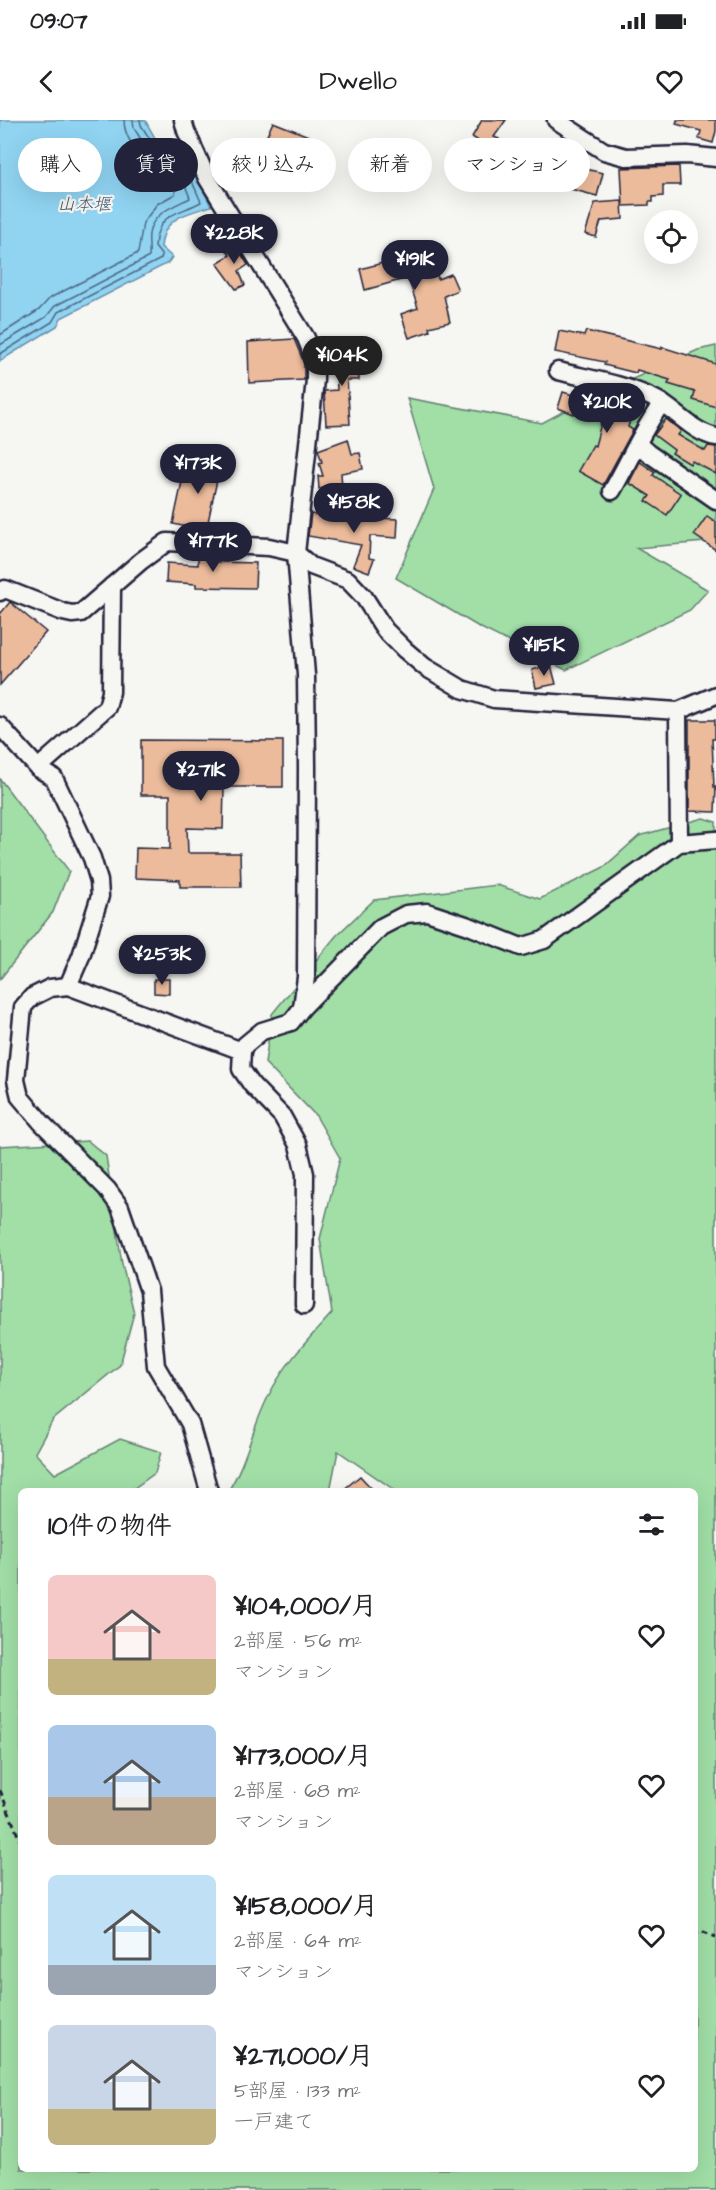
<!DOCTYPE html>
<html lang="ja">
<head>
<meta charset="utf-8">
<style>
	:root { --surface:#fff; --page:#f2f2f2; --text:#202124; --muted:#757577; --accent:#22223b }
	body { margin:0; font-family:"Architects Daughter","Klee One",sans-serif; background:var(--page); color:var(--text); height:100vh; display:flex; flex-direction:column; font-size:22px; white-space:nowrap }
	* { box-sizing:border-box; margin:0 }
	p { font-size:20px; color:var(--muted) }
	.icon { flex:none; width:33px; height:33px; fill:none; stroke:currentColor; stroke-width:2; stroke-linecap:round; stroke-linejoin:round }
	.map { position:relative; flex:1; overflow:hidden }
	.drawer { position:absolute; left:18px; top:1368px; width:680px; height:684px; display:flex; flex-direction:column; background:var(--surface); border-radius:9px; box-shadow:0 6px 24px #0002 }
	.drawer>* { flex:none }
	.guide { position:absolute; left:18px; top:18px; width:681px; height:54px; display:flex; gap:12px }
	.tools { position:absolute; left:644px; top:90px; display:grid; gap:12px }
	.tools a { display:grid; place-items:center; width:54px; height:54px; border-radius:50%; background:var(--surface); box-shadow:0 6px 24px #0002; font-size:30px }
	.price { position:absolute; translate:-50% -51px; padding:0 14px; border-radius:21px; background:var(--accent); color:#fff; font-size:20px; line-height:39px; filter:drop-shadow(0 2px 3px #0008) }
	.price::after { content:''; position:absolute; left:50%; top:36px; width:18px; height:14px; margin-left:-9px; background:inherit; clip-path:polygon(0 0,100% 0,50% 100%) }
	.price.on { background:#222; color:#fff }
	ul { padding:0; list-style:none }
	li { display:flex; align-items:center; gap:18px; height:150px; padding:0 30px }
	li span { display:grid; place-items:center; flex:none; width:168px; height:120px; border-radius:9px; color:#555 }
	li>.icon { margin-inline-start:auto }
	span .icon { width:72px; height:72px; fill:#fffc; stroke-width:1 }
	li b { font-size:26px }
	h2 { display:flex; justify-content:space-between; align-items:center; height:72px; padding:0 30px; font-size:26px }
	.pill { padding:0 21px; border-radius:27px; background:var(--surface); box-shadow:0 6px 24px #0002; font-size:21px; line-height:54px }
	.pill.on { background:var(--accent); color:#fff }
	.status { display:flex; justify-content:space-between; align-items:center; height:42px; padding:0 30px; background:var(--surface); direction:ltr }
	.status svg { height:16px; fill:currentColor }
	header { display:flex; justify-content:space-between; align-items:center; height:78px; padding:0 30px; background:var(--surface); font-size:27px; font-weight:600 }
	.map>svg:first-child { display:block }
	.green { fill:#a1dfa7; stroke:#628071; stroke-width:1.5 }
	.water { fill:#90d4f2; stroke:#648da9; stroke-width:1.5 }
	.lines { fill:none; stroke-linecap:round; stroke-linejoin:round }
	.shore { stroke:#4e6984; stroke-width:1.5 }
	.building { fill:#ebbb9b; stroke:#22223b; stroke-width:1.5 }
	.street-casing { stroke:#22223b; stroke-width:21 }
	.path { stroke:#22223b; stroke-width:3; stroke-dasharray:6 4.5; stroke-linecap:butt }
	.street { stroke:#f6f6f2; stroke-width:16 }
	.labels { text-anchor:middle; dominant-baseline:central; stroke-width:4.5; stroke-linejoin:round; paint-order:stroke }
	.water-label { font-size:18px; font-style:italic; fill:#435772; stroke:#f6f6f2 }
</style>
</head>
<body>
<div class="status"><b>09:07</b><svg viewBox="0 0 49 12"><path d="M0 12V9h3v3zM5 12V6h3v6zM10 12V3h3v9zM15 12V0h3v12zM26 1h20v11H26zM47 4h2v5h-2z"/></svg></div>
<header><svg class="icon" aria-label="back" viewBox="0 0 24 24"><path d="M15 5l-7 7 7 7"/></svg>Dwello<svg class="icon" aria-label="heart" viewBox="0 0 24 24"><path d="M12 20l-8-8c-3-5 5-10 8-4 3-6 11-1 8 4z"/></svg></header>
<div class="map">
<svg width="716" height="2070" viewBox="0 0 716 2070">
	<rect width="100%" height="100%" fill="#f6f6f2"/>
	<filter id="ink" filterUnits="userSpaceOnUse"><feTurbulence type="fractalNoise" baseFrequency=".0167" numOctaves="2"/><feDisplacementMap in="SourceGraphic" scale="12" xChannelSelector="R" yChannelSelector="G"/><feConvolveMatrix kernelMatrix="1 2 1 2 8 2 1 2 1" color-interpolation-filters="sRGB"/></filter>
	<g filter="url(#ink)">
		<g class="green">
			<polygon points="716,226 716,421 636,428 708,470 690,490 566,550 479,507 396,458 434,369 407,278 542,303 583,281 698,230"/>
			<polygon points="0,659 69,751 53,792 0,859"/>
			<path d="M703,698L716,702V2070H0V1026L88,1021L106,1036L122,1144L134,1193L120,1245L53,1300L35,1333L55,1354L120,1319L161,1332L155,1353L130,1371H21V2049H694V1371H396L338,1331L330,1371H228C247,1342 252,1308 268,1277C284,1244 308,1220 332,1193L320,1119L340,1038L316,996L265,943L272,894L336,816L374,780L497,765L540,779L604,747L639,716Z"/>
		</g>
		<path class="water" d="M0,0H145L155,18L165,22L174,29L176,39L185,50L195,53L211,86C186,94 163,97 161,127L172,137L168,143L61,198L57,206L0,241Z"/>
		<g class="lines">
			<g class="shore">
				<path d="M0,215L39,190L50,178L138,133L143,103L157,84L175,74V70L158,53L153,41C137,34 124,18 124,0"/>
				<path d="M0,225L46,197L55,186L149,137C150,130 148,122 149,114C152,93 174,86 190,78L185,65L175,58L165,47L161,36L145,26L134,8L133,0"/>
				<path d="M0,234L52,202L58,192L161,139L162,136L155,127C157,93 176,95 201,82L191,59L180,54L171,43L167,32L151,21L141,5L140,0"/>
			</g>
		</g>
		<g class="building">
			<polygon points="482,0 506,0 494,17 499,19 493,30 472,17"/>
			<polygon points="677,0 716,0 716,11 713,23 699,19 701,11 676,4"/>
			<polygon points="273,2 311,17 304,35 298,33 288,62 275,57 285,28 265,20"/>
			<polygon points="548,41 585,51 585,49 603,53 597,76 559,66 558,70 541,66"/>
			<polygon points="679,46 680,65 663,65 663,76 653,77 653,82 649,82 649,85 623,86 621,48"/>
			<polygon points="622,81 623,99 601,101 596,117 585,114 595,83"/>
			<polygon points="233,120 248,145 239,151 245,165 236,169 217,143 230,135 224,127"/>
			<polygon points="421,136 423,144 434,141 438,159 451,154 458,170 444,176 450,202 429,207 430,211 409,218 401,194 418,188 408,158 365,170 360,149 405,137 406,140"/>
			<polygon points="559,211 584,216 586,211 662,229 662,227 716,244 716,287 693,280 695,272 668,264 670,260 637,250 636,253 604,245 605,242 555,232"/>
			<polygon points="294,219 304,243 304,260 249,263 248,222"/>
			<polygon points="358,227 359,260 347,260 350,304 326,305 324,271 337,270 335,228"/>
			<polygon points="589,269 635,282 628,307 633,310 603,365 578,351 593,325 595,326 604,292 584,287"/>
			<polygon points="563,272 580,277 574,294 558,288"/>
			<polygon points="666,299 681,311 678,315 705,331 708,326 716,327 716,354 692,341 690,344 672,333 674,330 654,315"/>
			<polygon points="348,319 352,334 360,333 363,349 341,353 342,367 319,369 318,356 323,356 319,343 322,342 318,330"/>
			<polygon points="202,333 222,337 206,411 173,404 183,357 196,360"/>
			<polygon points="640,342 655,352 653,355 681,374 667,395 646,381 650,376 629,363"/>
			<polygon points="311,394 361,403 361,397 398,399 397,418 370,416 369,438 374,439 369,452 353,446 361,425 308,416"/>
			<polygon points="707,396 716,402 716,430 694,415"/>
			<polygon points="198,434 218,435 218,442 256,443 255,468 196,467 196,464 166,462 167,443 198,445"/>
			<polygon points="10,482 46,512 0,565 0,494"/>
			<polygon points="551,545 556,564 536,568 532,550"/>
			<polygon points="689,600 715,600 715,619 712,619 714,667 716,667 715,692 689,691"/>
			<polygon points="141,620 283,621 283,667 224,667 223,709 187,708 188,733 240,733 241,767 180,767 180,760 135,758 136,728 170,729 170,675 141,675"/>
			<polygon points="154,859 169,859 169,874 154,873"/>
			<polygon points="360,1356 374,1371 342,1371"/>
		</g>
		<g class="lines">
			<defs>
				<g id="street">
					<polyline points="183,0 186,11 207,58 306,218 315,241 315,260 296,433 306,555 307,647 306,857 302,888"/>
					<polyline points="556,0 604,31 626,37 687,35 716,38"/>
					<path d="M558,251C590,259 623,264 653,278C675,288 691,312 716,317"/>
					<polyline points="638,324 648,333 716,380"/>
					<path d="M612,371C629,342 642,310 662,283"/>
					<polyline points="0,472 5,469 63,492 72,494 81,493 141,441 167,422 269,427 296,433 311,446 348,460 364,477 385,510 405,530 425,547 462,569 494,579 678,591 716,575"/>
					<polyline points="678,591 679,723"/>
					<polyline points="0,606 38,648 54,658 92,738 99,761 100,776 81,836 68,866"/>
					<polyline points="38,648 107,587 111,572 112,466"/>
					<polyline points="304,1185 305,1054 298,1025 282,996 252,965 241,949 242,931 245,925 262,911 291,902 302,888 381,807 406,794 427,792 469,806 521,827 544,820 679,723 716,720"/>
					<polyline points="209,1371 190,1304 156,1246 149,1171 120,1087 107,1069 42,1003 20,977 16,960 23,887 32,877 50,868 68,866 242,931"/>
				</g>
			</defs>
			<use href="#street" class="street-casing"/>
			<g class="path">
				<polyline points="0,1670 21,1723"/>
				<polyline points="694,1816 701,1811 716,1817"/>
			</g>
			<use href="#street" class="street"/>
		</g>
	</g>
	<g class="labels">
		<g class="water-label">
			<text x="84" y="84">山本堰</text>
		</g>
	</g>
</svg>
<div class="tools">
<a><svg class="icon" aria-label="locate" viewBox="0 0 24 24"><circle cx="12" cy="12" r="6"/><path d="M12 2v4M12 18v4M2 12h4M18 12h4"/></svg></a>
</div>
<b class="price" style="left:234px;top:145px">¥228K</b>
<b class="price" style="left:415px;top:171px">¥191K</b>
<b class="price on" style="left:342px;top:267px">¥104K</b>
<b class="price" style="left:607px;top:314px">¥210K</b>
<b class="price" style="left:198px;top:375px">¥173K</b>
<b class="price" style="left:354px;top:414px">¥158K</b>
<b class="price" style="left:213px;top:453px">¥177K</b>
<b class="price" style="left:544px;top:557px">¥115K</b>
<b class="price" style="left:201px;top:682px">¥271K</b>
<b class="price" style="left:162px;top:866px">¥253K</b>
<div class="guide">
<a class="pill">購入</a>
<a class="pill on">賃貸</a>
<a class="pill">絞り込み</a>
<a class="pill">新着</a>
<a class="pill">マンション</a>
</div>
<section class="drawer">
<h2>10件の物件<svg class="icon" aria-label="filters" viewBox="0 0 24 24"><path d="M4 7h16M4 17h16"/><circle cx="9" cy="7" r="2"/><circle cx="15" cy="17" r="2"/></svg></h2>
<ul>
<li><span style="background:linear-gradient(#f6c9c9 70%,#c2b280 0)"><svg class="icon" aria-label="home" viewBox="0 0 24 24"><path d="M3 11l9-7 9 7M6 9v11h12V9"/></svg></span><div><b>¥104,000/月</b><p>2部屋 · 56 m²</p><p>マンション</p></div><svg class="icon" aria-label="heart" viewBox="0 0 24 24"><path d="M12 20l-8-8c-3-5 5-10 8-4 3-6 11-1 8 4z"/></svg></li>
<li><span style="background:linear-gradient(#a9c7e8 60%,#b9a48a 0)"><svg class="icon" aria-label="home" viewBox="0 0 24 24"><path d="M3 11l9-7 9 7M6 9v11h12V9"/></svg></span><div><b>¥173,000/月</b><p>2部屋 · 68 m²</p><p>マンション</p></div><svg class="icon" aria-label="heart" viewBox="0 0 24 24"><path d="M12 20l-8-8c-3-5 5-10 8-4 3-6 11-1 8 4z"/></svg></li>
<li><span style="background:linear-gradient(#bfe0f5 75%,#9aa5b1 0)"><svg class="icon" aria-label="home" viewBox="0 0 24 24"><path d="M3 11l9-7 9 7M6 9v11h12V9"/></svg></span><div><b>¥158,000/月</b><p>2部屋 · 64 m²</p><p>マンション</p></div><svg class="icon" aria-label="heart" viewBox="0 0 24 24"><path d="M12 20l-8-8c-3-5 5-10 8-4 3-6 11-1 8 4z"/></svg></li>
<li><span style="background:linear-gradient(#c9d6e8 70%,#c2b280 0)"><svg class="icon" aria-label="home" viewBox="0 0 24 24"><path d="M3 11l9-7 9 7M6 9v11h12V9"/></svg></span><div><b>¥271,000/月</b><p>5部屋 · 133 m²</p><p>一戸建て</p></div><svg class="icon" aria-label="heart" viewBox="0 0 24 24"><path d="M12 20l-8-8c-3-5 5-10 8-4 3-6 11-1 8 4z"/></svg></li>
</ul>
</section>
</div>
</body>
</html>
